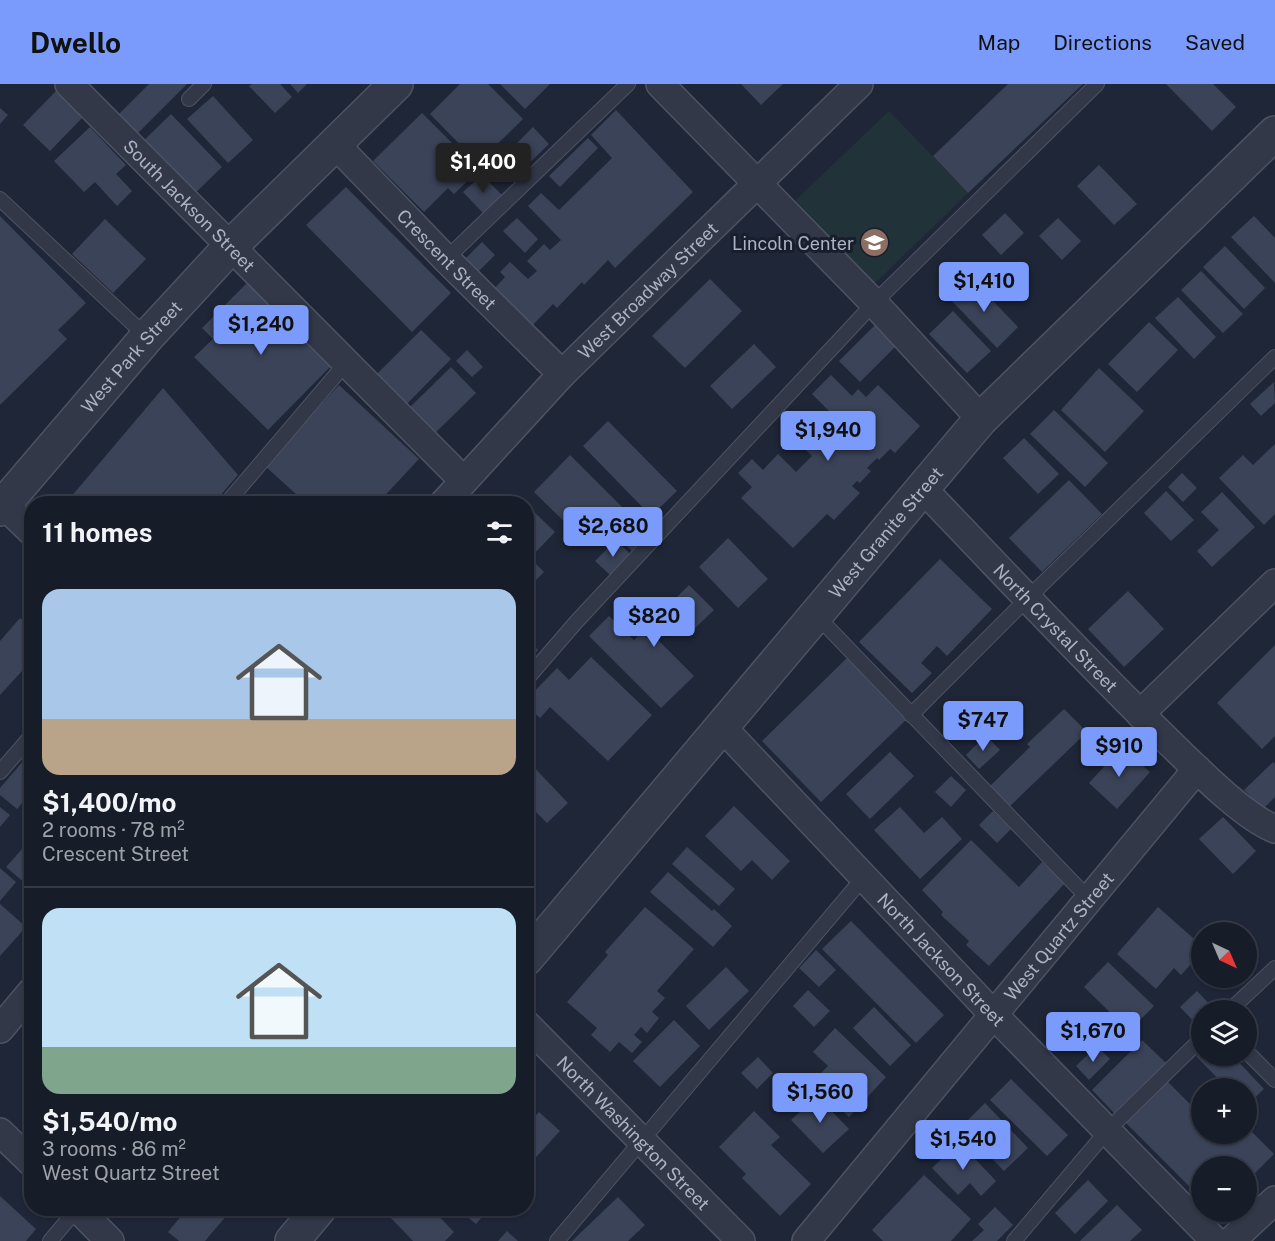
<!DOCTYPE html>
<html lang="en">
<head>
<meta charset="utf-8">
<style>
	:root { --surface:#171c29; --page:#242935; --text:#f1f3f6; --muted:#9ea1a8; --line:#363a46; --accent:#7a9bfc }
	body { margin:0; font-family:"Public Sans",sans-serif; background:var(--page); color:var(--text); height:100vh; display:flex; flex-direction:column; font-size:22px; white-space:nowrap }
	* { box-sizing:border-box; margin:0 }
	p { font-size:20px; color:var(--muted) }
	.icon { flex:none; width:33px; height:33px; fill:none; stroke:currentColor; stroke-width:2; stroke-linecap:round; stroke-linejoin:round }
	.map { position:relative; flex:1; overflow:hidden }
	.side { position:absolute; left:24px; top:412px; width:510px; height:720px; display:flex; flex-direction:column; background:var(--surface); border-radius:24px; box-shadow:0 2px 4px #0004,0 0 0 2px var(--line) }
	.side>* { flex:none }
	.needle { width:39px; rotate:136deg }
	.tools { position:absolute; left:1191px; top:838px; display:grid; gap:12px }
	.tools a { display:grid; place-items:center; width:66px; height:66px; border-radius:50%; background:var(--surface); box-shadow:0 2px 4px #0004,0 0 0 2px var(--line); font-size:30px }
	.price { position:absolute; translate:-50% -51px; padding:0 14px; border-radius:6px; background:var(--accent); color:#111; font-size:20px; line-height:39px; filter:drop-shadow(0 2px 3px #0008) }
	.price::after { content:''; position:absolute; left:50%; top:36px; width:18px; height:14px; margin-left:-9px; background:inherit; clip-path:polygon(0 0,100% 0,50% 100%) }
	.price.current { background:#222; color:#fff }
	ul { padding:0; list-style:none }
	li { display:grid; align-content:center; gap:12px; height:318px; padding:0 18px }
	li+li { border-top:2px solid var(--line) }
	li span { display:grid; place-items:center; height:186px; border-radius:18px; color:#555 }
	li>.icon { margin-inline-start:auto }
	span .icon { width:108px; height:108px; fill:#fffc; stroke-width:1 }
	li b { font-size:26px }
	h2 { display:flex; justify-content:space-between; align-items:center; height:72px; padding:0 18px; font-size:26px }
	header { display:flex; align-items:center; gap:36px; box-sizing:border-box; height:84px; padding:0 30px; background:var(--accent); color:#111 }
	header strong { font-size:28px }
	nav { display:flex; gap:33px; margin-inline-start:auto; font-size:21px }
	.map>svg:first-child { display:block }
	.green { fill:#213339 }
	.building { fill:#3b4358 }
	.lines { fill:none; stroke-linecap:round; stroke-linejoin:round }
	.service-casing { stroke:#4d5363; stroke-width:16 }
	.minor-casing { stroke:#4d5363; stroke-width:30 }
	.tertiary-casing { stroke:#4d5363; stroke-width:36 }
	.service { stroke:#323848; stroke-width:14 }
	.minor { stroke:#323848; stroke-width:27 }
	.tertiary { stroke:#323848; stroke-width:33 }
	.labels { text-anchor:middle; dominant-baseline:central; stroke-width:6; stroke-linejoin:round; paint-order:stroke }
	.street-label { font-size:18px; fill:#acb2c5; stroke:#181e2c }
	.poi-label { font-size:18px; fill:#acb2c5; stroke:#181e2c; text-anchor:end }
</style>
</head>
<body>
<header>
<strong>Dwello</strong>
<nav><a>Map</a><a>Directions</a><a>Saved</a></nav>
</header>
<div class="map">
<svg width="1275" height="1157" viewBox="0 0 1275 1157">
	<rect width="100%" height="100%" fill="#1f2637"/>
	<polygon class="green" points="889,27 968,109 874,200 795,117"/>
	<g class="building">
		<polygon points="149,0 187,0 131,56 112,37"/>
		<polygon points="252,0 280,0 292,13 275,29 249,2"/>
		<polygon points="290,0 307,0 298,9"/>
		<polygon points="460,0 488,0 523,35 478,79 430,30"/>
		<polygon points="500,0 550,0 525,25"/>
		<polygon points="741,0 783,0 761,21"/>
		<polygon points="1008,0 1083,0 968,109 933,72"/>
		<polygon points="1166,0 1213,0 1236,23 1212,47"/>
		<polygon points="56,7 83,33 50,67 23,41"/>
		<polygon points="213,12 253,56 228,79 187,35"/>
		<polygon points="0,24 8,31 0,40"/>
		<polygon points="616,26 693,108 615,184 608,176 584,201 582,198 557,224 553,220 530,244 492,207 505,193 500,188 510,178 528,195 537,187 527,177 544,160 550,166 561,156 528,122 541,109 559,126 612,74 591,51"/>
		<polygon points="422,29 479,86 454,110 448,104 424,128 373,77"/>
		<polygon points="171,30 222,83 188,116 137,63"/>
		<polygon points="90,43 126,81 116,90 132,107 117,122 95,98 84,108 54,77"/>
		<polygon points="533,43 549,60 512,96 496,80"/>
		<polygon points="588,54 598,64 560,103 549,92"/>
		<polygon points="1099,81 1137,120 1114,141 1077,102"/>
		<polygon points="482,91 502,111 483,129 463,108"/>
		<polygon points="346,103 451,209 412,248 306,141"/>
		<polygon points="1005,129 1024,149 1001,171 982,151"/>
		<polygon points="0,132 86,219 58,246 67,255 0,321"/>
		<polygon points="1254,132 1275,154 1275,199 1231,153"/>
		<polygon points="517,134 538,155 525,169 503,147"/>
		<polygon points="1058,134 1081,157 1062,176 1039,152"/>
		<polygon points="105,135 146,175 113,209 72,170"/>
		<polygon points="482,158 495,171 475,191 462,178"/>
		<polygon points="1225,162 1265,204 1244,225 1203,183"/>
		<polygon points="1201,187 1243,230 1223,249 1181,206"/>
		<polygon points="971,194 1018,243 997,264 950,215"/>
		<polygon points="710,195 742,227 685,284 652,252"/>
		<polygon points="249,197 333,280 268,346 194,273 213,255 202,244"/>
		<polygon points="1178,213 1216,253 1194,275 1155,234"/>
		<polygon points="953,227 991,267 967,289 929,250"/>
		<polygon points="1149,238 1178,266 1137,308 1108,280"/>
		<polygon points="875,241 896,262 860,298 839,277"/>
		<polygon points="421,246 451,275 399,328 369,298"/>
		<polygon points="754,260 776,283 732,325 710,302"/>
		<polygon points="467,266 483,283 472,293 456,277"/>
		<polygon points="451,283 476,309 432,352 407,326"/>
		<polygon points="1099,284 1144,327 1105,368 1061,326"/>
		<polygon points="831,291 852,312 858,305 866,313 878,301 920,342 895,369 890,365 879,376 877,374 867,384 871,387 860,399 857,397 852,402 860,409 834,436 827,430 793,464 741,414 752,403 738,389 752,375 763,386 778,370 796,388 812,372 806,366 837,335 812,310"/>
		<polygon points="1274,298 1275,319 1261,332 1250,320"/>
		<polygon points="339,301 419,375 377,420 307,420 265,382"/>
		<polygon points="163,304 238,391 213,420 65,420"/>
		<polygon points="1054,326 1108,379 1085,403 1030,350"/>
		<polygon points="800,331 817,347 806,360 788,344"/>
		<polygon points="608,337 677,407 651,432 583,362"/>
		<polygon points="1024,354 1059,390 1038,410 1003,374"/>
		<polygon points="1275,360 1275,430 1264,441 1219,394 1243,371 1253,381"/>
		<polygon points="570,371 651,452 634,469 596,431 577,450 534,408"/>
		<polygon points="1182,389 1197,404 1183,418 1168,403"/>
		<polygon points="1069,396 1102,430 1042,488 1009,454"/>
		<polygon points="1166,407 1194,436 1171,457 1144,429"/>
		<polygon points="1222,408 1255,443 1212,483 1197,467 1219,446 1201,428"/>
		<polygon points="531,425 555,448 530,474 544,488 526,506 526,429"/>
		<polygon points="728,454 768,495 738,524 699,483"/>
		<polygon points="616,456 630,470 610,491 595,477"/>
		<polygon points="940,475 992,525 947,572 937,562 921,579 932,589 912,609 859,558"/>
		<polygon points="689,501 714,526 691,548 675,532 654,552 694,592 661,624 589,552 609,532 634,556"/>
		<polygon points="1128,507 1164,545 1124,583 1088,545"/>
		<polygon points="20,534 32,544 32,576 0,611 0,557"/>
		<polygon points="526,555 538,566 526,578"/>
		<polygon points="1275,561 1275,652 1262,665 1217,619"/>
		<polygon points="849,572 909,633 821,718 762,657"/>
		<polygon points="591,573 652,631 608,677 550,623 540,634 526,621 526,616 557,584 569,596"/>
		<polygon points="1064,625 1087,648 1008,724 988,704 1030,663 1027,660"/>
		<polygon points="986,651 1000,666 979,685 966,671"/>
		<polygon points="1122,663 1150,688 1117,725 1089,699"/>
		<polygon points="890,668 914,692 870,735 846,710"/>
		<polygon points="25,675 32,681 32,708 17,725 0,711 0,704"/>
		<polygon points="528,677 568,719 547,739 526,718"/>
		<polygon points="1273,678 1275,680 1275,713 1263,725 1244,706"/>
		<polygon points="951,692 966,706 951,723 935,708"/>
		<polygon points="734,722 790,777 772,796 752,776 741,787 705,752"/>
		<polygon points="0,723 10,731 0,743"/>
		<polygon points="900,723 924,749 942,733 962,755 920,795 874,746"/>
		<polygon points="993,727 1011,745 997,759 979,741"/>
		<polygon points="1223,733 1256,767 1233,790 1199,755"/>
		<polygon points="32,754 32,805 6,783"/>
		<polygon points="971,756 1019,803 1042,778 1065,799 989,882 966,861 969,857 941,831 943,828 922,806"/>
		<polygon points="687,763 735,805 719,822 672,780"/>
		<polygon points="0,784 16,798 0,817"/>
		<polygon points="668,788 712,827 714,825 732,842 713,863 650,808"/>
		<polygon points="0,820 26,843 0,872"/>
		<polygon points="645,823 694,865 657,907 665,914 652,928 659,934 647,949 641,943 634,951 642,958 632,969 619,958 610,968 591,951 597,944 567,918 608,871 605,868"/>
		<polygon points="1158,823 1202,862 1202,868 1181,891 1174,884 1156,905 1117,870"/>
		<polygon points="851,837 944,931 916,959 822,865"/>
		<polygon points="816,866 836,886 819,903 799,884"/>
		<polygon points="1108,878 1154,922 1129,947 1084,903"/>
		<polygon points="726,883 749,907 709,946 686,922"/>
		<polygon points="808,906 830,927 814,943 793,922"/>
		<polygon points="1197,907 1216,927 1202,927 1202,941 1199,943 1180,923"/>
		<polygon points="874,923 911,961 890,982 853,944"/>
		<polygon points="674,936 700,962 660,1003 633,977"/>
		<polygon points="835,944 886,993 849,1033 812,998 828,982 813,968"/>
		<polygon points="1142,956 1166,979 1115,1030 1092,1006"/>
		<polygon points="1097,962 1110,975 1089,996 1076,982"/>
		<polygon points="1202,967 1202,972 1233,972 1264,1005 1246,1022 1246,1005 1228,1005 1196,972"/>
		<polygon points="758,973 773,989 757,1005 741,989"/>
		<polygon points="1011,995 1068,1051 1047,1072 990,1016"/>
		<polygon points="1167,997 1197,1027 1199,1024 1202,1027 1202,1050 1246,1050 1246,1042 1274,1070 1246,1098 1246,1083 1202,1083 1202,1115 1125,1038"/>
		<polygon points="817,1012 849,1045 823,1069 791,1036"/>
		<polygon points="985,1019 1028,1064 1004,1087 961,1043"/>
		<polygon points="754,1027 780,1053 771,1061 811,1100 780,1132 742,1094 746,1090 719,1063"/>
		<polygon points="539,1028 560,1047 526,1084 526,1042"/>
		<polygon points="959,1058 996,1097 981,1112 970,1099 958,1111 932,1084"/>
		<polygon points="924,1091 971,1135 951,1157 883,1157 872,1146"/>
		<polygon points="1088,1096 1108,1117 1075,1150 1055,1129"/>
		<polygon points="0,1112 36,1145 26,1157 0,1157"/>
		<polygon points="618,1113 645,1141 628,1157 572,1157"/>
		<polygon points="1117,1121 1142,1146 1130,1157 1080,1157"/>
		<polygon points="995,1123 1013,1141 997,1157 972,1157 984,1146 978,1140"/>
		<polygon points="153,1125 168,1125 161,1133"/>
		<polygon points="187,1125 232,1125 205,1157 179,1157 168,1148"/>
		<polygon points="391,1125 432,1125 454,1148 445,1157 413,1157 386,1129"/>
		<polygon points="458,1125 489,1125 476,1140"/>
		<polygon points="507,1147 518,1157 498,1157"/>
	</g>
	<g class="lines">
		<defs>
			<g id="service">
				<polyline points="189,15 204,0"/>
				<polyline points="0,115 147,253"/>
				<polyline points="446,175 628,0"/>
				<polyline points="226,420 346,279"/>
				<polyline points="816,531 1089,815"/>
				<polyline points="526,596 577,537 874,219 1097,0"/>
				<polyline points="911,631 1028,514 1275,273"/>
				<polyline points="0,688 32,651"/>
				<polyline points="1229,927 1275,884"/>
				<polyline points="1246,967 1275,996"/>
				<polyline points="50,1157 77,1125"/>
				<polyline points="557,1157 864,793"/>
				<polyline points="1014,1157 1107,1047 1202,954"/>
			</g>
			<g id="minor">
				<path id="s1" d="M69,0L463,396"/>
				<polyline points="660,0 874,219 981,335"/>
				<path id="s2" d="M334,59L446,175L562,290"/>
				<path id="s3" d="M923,405C1006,491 1087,579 1173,662C1198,686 1244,733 1275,745"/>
				<polyline points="0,417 32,448"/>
				<path id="s4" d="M443,420L562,290L859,0"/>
				<polyline points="1140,630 1275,499"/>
				<path id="s5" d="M721,642L993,930L1215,1157"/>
				<path id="s6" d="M526,940L741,1157"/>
				<polyline points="0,945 32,907"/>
				<polyline points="0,1048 32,1079"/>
				<polyline points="78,1125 110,1157"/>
				<path id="s7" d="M806,1157L1197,685"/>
				<polyline points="1231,1157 1275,1116"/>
			</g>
			<g id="tertiary">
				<path id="s8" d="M0,425L147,253L230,163L396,0"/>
				<path id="s9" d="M526,875L981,335L1275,49"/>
				<polyline points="292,1157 319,1125"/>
			</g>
		</defs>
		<use href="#service" class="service-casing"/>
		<use href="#minor" class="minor-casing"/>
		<use href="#tertiary" class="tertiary-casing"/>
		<use href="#service" class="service"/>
		<use href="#minor" class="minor"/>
		<use href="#tertiary" class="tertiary"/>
	</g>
	<defs>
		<symbol id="school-disc" viewBox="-11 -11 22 22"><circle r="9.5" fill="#8d6e63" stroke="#181e2c"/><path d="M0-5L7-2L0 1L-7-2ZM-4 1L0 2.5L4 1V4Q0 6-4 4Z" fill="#fff"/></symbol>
	</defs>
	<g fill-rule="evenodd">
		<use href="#school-disc" x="858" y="142" width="33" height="33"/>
	</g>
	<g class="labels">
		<g class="street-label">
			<text stroke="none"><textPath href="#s1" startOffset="171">South Jackson Street</textPath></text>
			<text stroke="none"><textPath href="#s2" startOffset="162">Crescent Street</textPath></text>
			<text stroke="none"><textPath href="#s4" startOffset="296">West Broadway Street</textPath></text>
			<text stroke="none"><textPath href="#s8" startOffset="201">West Park Street</textPath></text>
			<text stroke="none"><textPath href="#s9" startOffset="558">West Granite Street</textPath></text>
			<text stroke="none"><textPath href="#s3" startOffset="192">North Crystal Street</textPath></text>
			<text stroke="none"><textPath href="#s7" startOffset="396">West Quartz Street</textPath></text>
			<text stroke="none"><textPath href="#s5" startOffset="321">North Jackson Street</textPath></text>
			<text stroke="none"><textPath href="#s6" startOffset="153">North Washington Street</textPath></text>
		</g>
		<g class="poi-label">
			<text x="854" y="159">Lincoln Center</text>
		</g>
	</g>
</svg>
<div class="tools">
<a><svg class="needle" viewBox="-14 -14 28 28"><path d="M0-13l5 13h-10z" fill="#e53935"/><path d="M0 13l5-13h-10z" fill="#9ea1a8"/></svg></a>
<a><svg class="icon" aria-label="layers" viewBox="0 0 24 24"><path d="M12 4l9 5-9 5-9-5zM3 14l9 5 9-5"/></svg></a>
<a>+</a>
<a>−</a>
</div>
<b class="price current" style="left:483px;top:110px">$1,400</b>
<b class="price" style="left:984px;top:229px">$1,410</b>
<b class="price" style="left:261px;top:272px">$1,240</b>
<b class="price" style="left:828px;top:378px">$1,940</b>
<b class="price" style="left:613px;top:474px">$2,680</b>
<b class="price" style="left:654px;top:564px">$820</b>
<b class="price" style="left:983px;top:668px">$747</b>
<b class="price" style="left:1119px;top:694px">$910</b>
<b class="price" style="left:1093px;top:979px">$1,670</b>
<b class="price" style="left:820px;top:1040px">$1,560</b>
<b class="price" style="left:963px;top:1087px">$1,540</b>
<section class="side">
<h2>11 homes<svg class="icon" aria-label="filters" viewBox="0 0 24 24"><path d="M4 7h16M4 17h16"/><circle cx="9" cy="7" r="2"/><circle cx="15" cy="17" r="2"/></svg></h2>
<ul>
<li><span style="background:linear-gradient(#a9c7e8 70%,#b9a48a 0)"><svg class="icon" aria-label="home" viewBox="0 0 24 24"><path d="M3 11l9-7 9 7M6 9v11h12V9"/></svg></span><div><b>$1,400/mo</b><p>2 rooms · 78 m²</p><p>Crescent Street</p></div></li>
<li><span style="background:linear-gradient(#bfe0f5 75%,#7fa58c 0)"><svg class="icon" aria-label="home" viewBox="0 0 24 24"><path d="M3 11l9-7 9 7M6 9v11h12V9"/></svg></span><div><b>$1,540/mo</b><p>3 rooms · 86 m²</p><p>West Quartz Street</p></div></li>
</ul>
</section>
</div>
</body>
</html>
